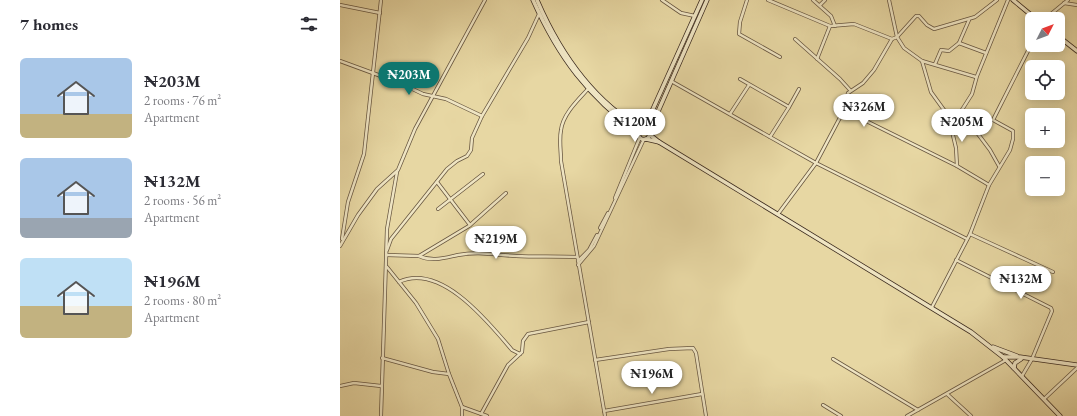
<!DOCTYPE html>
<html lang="en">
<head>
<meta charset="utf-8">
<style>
	:root { --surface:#fff; --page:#f2f2f3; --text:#2b2b33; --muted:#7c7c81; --accent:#0f766e }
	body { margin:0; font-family:"EB Garamond",serif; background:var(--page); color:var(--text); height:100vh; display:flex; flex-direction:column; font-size:15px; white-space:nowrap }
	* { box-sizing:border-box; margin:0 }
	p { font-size:13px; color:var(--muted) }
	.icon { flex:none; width:22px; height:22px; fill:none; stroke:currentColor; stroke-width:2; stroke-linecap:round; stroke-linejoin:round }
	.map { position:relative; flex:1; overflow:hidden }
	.details { display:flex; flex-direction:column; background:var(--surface); width:340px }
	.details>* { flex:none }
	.needle { width:26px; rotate:48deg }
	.tools { position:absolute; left:685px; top:12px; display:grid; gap:8px }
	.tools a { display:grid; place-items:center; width:40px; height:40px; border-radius:6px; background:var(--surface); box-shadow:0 2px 10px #0003; font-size:20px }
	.price { position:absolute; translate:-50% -34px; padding:0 9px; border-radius:14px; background:#fff; color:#222; font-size:13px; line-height:26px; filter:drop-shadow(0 1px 2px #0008) }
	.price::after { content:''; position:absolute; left:50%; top:24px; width:12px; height:9px; margin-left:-6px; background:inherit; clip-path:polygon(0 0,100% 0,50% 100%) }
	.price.selected { background:var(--accent); color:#fff }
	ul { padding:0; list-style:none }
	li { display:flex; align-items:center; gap:12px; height:100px; padding:0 20px }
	li span { display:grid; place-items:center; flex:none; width:112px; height:80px; border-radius:6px; color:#555 }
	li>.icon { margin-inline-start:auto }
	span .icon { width:48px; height:48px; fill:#fffc; stroke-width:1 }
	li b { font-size:17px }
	h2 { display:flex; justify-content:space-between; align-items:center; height:48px; padding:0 20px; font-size:17px }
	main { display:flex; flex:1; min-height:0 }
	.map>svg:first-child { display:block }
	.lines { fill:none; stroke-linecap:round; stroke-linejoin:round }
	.street-casing { stroke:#675640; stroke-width:4 }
	.secondary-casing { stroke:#3c2b1f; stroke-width:5 }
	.street { stroke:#efe5c3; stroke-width:2.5 }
	.secondary { stroke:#efe5c3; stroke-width:3.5 }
</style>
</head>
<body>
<main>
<section class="details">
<h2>7 homes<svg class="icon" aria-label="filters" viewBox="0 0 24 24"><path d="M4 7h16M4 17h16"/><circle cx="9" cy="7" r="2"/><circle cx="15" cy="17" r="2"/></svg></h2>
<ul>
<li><span style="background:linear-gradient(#a9c7e8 70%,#c2b280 0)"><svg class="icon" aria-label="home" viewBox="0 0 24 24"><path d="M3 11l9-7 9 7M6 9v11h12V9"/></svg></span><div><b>₦203M</b><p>2 rooms · 76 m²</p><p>Apartment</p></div></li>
<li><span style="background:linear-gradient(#a9c7e8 75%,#9aa5b1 0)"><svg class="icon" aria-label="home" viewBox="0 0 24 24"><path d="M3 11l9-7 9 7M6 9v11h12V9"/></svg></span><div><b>₦132M</b><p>2 rooms · 56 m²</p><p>Apartment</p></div></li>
<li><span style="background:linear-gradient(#bfe0f5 60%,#c2b280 0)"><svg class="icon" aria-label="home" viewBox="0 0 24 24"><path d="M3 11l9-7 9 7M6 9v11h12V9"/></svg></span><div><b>₦196M</b><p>2 rooms · 80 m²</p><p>Apartment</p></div></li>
</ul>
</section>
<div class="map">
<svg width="737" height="416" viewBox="0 0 737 416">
	<rect width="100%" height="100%" fill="#e7d7a3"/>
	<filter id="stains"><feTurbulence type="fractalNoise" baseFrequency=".005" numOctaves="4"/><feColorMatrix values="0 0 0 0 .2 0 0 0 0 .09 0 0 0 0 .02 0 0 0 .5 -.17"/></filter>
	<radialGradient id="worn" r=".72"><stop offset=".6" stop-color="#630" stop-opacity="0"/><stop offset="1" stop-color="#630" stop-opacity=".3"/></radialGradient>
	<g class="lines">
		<defs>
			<g id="street">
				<polyline points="322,0 341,13 355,16"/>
				<polyline points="407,0 400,22 399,34 440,57"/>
				<polyline points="428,0 490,26 514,24 552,39"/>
				<polyline points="473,0 491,16 495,26"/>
				<polyline points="657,0 635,17 594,29 587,25 579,16 576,16 557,37 564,48 582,61 591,92 604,110 629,122 650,150 659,166"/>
				<polyline points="724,3 737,5"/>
				<polyline points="0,5 40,13"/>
				<polyline points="480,5 485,0"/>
				<polyline points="705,19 728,0"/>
				<polyline points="455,39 500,79 510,90"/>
				<polyline points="619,43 646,53"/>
				<polyline points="477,59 490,26"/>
				<polyline points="0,61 60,83 83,94 106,99 142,116"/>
				<polyline points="582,61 636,77"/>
				<polyline points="595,64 601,50 609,51 619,43 629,20"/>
				<polyline points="400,79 449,107 459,89"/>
				<polyline points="331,81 476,163 627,239"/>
				<path d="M248,89C238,100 223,114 221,130C219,140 221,151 221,161L265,416"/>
				<polyline points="504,110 508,93 523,83 534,70 552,39 557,37 549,0"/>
				<polyline points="390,114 409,85"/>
				<polyline points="430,137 449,107"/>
				<polyline points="617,166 616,148 611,127 632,94 637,76 668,0"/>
				<polyline points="97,182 130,225"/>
				<polyline points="275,198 300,137"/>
				<polyline points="98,209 143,174"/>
				<polyline points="438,214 476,163 504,110 617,166 649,185"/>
				<polyline points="260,228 268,213"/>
				<polyline points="630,234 713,272"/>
				<polyline points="2,239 8,202 24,154 41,0"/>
				<polyline points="0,246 18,215 37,189 58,170 75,129 145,0"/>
				<polyline points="47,250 51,239 107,169 117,161 127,156 131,150 132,138 142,116 188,38 199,14"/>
				<polyline points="47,255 79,256 129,226 166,193"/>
				<path d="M79,256C92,262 104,258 118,255C139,251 155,255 176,256C196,257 216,256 237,257"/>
				<polyline points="616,260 711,308 712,311 692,359 682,376"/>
				<polyline points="238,261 249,250 257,235"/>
				<polyline points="238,265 254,246 304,139"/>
				<polyline points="47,267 76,303 98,339 109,374 122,407 122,416"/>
				<path d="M59,282C101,262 149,323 172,350L180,354"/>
				<polyline points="592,307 630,234 649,185 670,150 673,139 673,131 653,120 692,43"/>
				<polyline points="42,358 93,372 109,374"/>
				<polyline points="493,359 578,410"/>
				<polyline points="255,360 329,349 353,348 356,353 366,416"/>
				<polyline points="0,386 14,383 41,386"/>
				<polyline points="607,394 631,416"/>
				<polyline points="704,399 737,368"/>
				<polyline points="483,405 501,416"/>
				<polyline points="122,407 147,416"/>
				<polyline points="264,411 362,394"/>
				<polyline points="141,414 168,365 182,352 183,341 188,334 249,322"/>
				<polyline points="41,416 47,229 57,172"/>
				<polyline points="567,416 666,360"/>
			</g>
			<g id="secondary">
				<path d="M193,0C219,58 248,96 299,134"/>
				<path d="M197,0C219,51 253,101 302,129"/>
				<polyline points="673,0 696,19"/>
				<polyline points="718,36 737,51"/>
				<circle cx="304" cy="134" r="5.5"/>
				<polyline points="304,129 362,0"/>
				<polyline points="309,132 367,0"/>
				<polyline points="309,134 319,142 631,332 663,357 720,416"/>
				<polyline points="306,139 319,142"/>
				<polyline points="653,347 677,356"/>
				<polyline points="663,357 680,357 737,365"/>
				<polyline points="674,368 675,363 681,359"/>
			</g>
		</defs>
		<use href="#street" class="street-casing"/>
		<use href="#secondary" class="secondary-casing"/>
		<use href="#street" class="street"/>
		<use href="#secondary" class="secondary"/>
	</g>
	<rect width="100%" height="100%" filter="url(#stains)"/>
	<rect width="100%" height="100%" fill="url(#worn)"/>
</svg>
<div class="tools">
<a><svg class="needle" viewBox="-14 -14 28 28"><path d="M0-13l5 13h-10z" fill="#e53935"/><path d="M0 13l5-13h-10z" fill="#7c7c81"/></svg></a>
<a><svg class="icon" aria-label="locate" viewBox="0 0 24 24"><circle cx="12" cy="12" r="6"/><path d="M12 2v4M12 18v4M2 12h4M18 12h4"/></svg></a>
<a>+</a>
<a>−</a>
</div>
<b class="price selected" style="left:69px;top:96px">₦203M</b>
<b class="price" style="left:524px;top:128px">₦326M</b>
<b class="price" style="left:295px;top:143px">₦120M</b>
<b class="price" style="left:622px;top:143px">₦205M</b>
<b class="price" style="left:156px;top:260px">₦219M</b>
<b class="price" style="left:681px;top:300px">₦132M</b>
<b class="price" style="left:312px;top:395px">₦196M</b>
</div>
</main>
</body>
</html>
